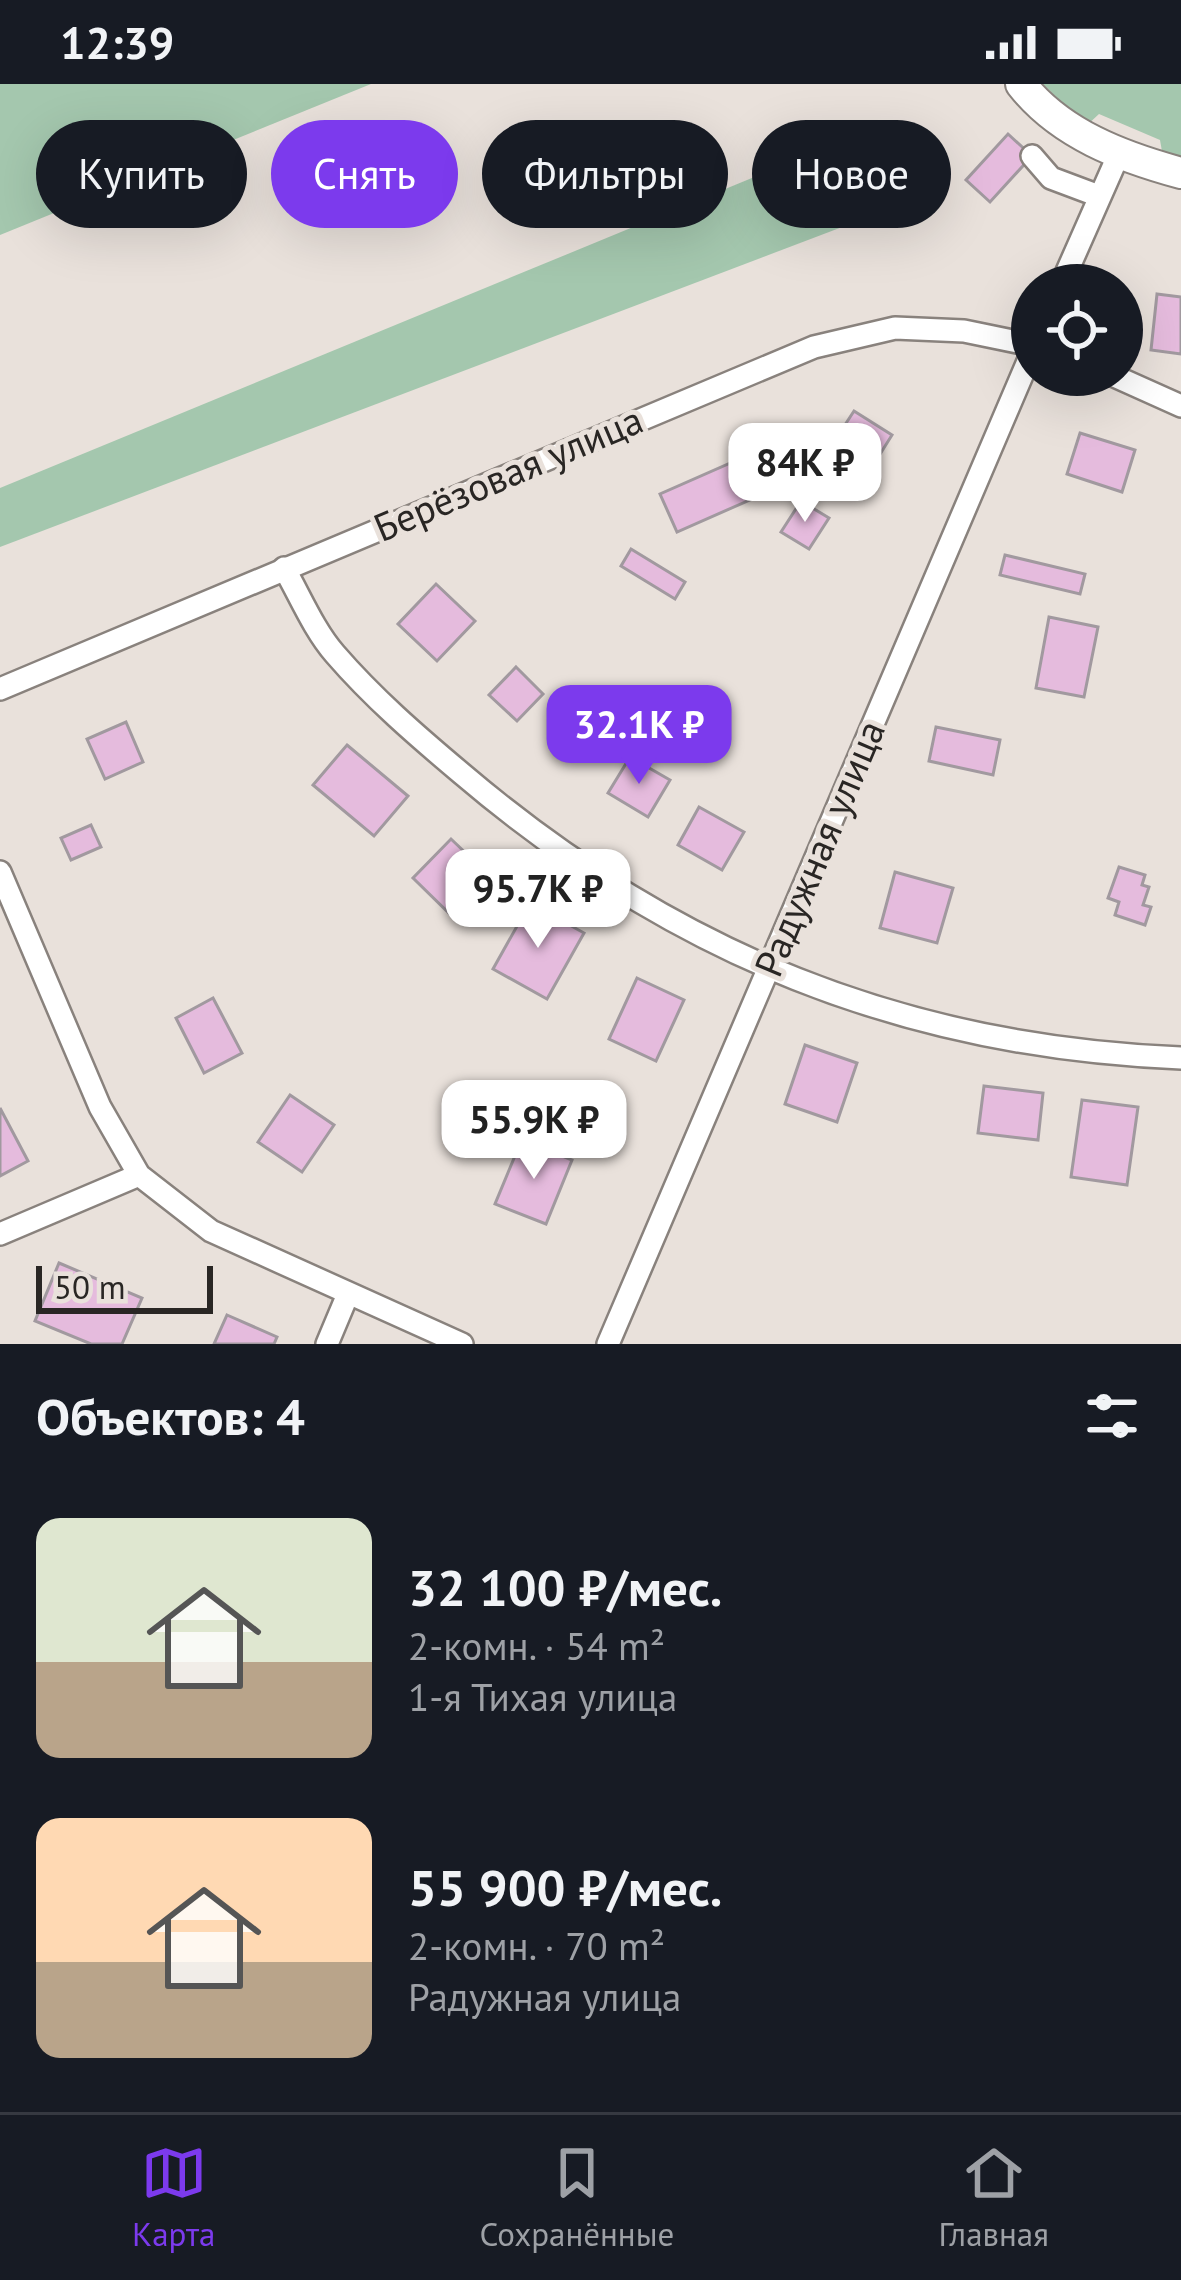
<!DOCTYPE html>
<html lang="ru">
<head>
<meta charset="utf-8">
<style>
	:root { --surface:#171b24; --page:#242831; --text:#f1f3f6; --muted:#9ea1a6; --line:#363941; --accent:#7c3aed }
	body { margin:0; font-family:"PT Sans",sans-serif; background:var(--page); color:var(--text); height:100vh; display:flex; flex-direction:column; font-size:45px; white-space:nowrap }
	* { box-sizing:border-box; margin:0 }
	p { font-size:39px; color:var(--muted) }
	.icon { flex:none; width:66px; height:66px; fill:none; stroke:currentColor; stroke-width:2; stroke-linecap:round; stroke-linejoin:round }
	.map { position:relative; height:1260px; overflow:hidden }
	.details { display:flex; flex-direction:column; background:var(--surface); flex:1 }
	.details>* { flex:none }
	.hud { position:absolute; left:36px; top:36px; width:1110px; height:108px; display:flex; gap:24px }
	.buttons { position:absolute; left:1011px; top:180px; display:grid; gap:24px }
	.buttons a { display:grid; place-items:center; width:132px; height:132px; border-radius:50%; background:var(--surface); box-shadow:0 12px 48px #0002; font-size:60px }
	.scale { position:absolute; left:36px; bottom:30px; width:177px; box-sizing:border-box; padding-left:12px; border:6px solid #292624; border-top:0; font-size:33px; line-height:42px; white-space:nowrap; color:#292624; -webkit-text-stroke:9px #e9e1db; paint-order:stroke }
	.price { position:absolute; translate:-50% -102px; padding:0 27px; border-radius:24px; background:#fff; color:#222; font-size:39px; line-height:78px; filter:drop-shadow(0 3px 6px #0008) }
	.price::after { content:''; position:absolute; left:50%; top:72px; width:36px; height:27px; margin-left:-18px; background:inherit; clip-path:polygon(0 0,100% 0,50% 100%) }
	.price.selected { background:var(--accent); color:#fff }
	ul { padding:0; list-style:none }
	li { display:flex; align-items:center; gap:36px; height:300px; padding:0 36px }
	li span { display:grid; place-items:center; flex:none; width:336px; height:240px; border-radius:24px; color:#555 }
	li>.icon { margin-inline-start:auto }
	span .icon { width:144px; height:144px; fill:#fffc; stroke-width:1 }
	li b { font-size:51px }
	h2 { display:flex; justify-content:space-between; align-items:center; height:144px; padding:0 36px; font-size:51px }
	.pill { padding:0 42px; border-radius:54px; background:var(--surface); box-shadow:0 12px 48px #0002; font-size:42px; line-height:108px }
	.pill.selected { background:var(--accent); color:#fff }
	.status { display:flex; justify-content:space-between; align-items:center; height:84px; padding:0 60px; background:var(--surface); direction:ltr }
	.status svg { height:33px; fill:currentColor }
	.tab-bar { display:flex; justify-content:space-around; align-items:center; height:168px; border-top:3px solid var(--line); background:var(--surface); font-size:33px; color:var(--muted) }
	.tab-bar a { display:grid; justify-items:center; gap:6px }
	.tab-bar .selected { color:var(--accent) }
	.map>svg:first-child { display:block }
	.green { fill:#a4c7ae }
	.building { fill:#e5bbdd; stroke:#a1999f; stroke-width:3 }
	.lines { fill:none; stroke-linecap:round; stroke-linejoin:round }
	.street-casing { stroke:#89827d; stroke-width:26 }
	.secondary-casing { stroke:#89827d; stroke-width:34 }
	.street { stroke:#fff; stroke-width:21 }
	.secondary { stroke:#fff; stroke-width:30 }
	.labels { text-anchor:middle; dominant-baseline:central; stroke-width:10; stroke-linejoin:round; paint-order:stroke }
	.street-label { font-size:39px; fill:#292624; stroke:#e9e1db }
</style>
</head>
<body>
<div class="status"><b>12:39</b><svg viewBox="0 0 49 12"><path d="M0 12V9h3v3zM5 12V6h3v6zM10 12V3h3v9zM15 12V0h3v12zM26 1h20v11H26zM47 4h2v5h-2z"/></svg></div>
<div class="map">
<svg width="1181" height="1260" viewBox="0 0 1181 1260">
	<rect width="100%" height="100%" fill="#e9e1db"/>
	<g class="green">
		<polygon points="0,0 371,0 0,151"/>
		<polygon points="1043,0 1181,0 1181,76 1163,73 1160,56 1099,30 1086,42"/>
		<polygon points="854,52 908,118 0,463 0,404"/>
	</g>
	<g class="building">
		<polygon points="1008,50 1032,72 990,118 966,96"/>
		<polygon points="1157,210 1181,213 1181,270 1151,266"/>
		<polygon points="854,327 892,351 867,391 828,367"/>
		<polygon points="1080,349 1135,366 1122,408 1067,390"/>
		<polygon points="735,377 752,415 677,448 660,410"/>
		<polygon points="801,417 829,434 809,465 781,448"/>
		<polygon points="631,465 685,498 675,515 621,482"/>
		<polygon points="1005,471 1085,490 1080,510 1000,491"/>
		<polygon points="436,500 475,537 437,577 398,540"/>
		<polygon points="1049,533 1098,543 1084,613 1036,604"/>
		<polygon points="516,583 543,610 517,637 489,611"/>
		<polygon points="126,638 143,678 105,695 87,655"/>
		<polygon points="936,643 1000,656 993,691 929,677"/>
		<polygon points="347,661 408,712 374,752 313,701"/>
		<polygon points="630,673 670,696 648,733 608,709"/>
		<polygon points="699,723 744,748 722,786 678,761"/>
		<polygon points="91,741 101,763 71,776 61,754"/>
		<polygon points="451,755 494,796 456,836 413,794"/>
		<polygon points="1119,783 1145,791 1142,801 1149,803 1143,821 1151,823 1145,841 1115,831 1119,818 1108,814"/>
		<polygon points="895,788 953,804 937,859 880,844"/>
		<polygon points="530,819 584,849 547,915 493,885"/>
		<polygon points="637,894 684,916 656,977 609,955"/>
		<polygon points="213,914 242,969 204,989 176,934"/>
		<polygon points="805,961 857,979 837,1038 785,1020"/>
		<polygon points="984,1002 1043,1009 1038,1056 978,1049"/>
		<polygon points="290,1011 334,1041 302,1088 258,1058"/>
		<polygon points="1082,1016 1138,1023 1127,1101 1071,1093"/>
		<polygon points="0,1024 28,1077 0,1092"/>
		<polygon points="522,1055 572,1076 546,1140 495,1120"/>
		<polygon points="59,1179 142,1214 122,1260 91,1260 35,1237"/>
		<polygon points="227,1231 277,1253 274,1260 214,1260"/>
	</g>
	<g class="lines">
		<defs>
			<g id="street">
				<polyline points="1032,72 1051,94 1099,112"/>
				<polyline points="1061,201 1118,72"/>
				<polyline points="1112,291 1181,322"/>
				<path d="M284,484C300,512 314,546 335,570C373,614 417,652 461,689C672,869 904,963 1181,974"/>
				<polyline points="0,605 814,263 895,244 964,247 1032,261"/>
				<polyline points="0,788 100,1023 139,1091 211,1147 462,1260"/>
				<polyline points="0,1150 139,1091"/>
				<polyline points="327,1260 348,1210"/>
				<polyline points="608,1260 1032,268"/>
			</g>
			<path id="secondary" d="M1021,0C1060,50 1122,73 1181,89"/>
		</defs>
		<use href="#street" class="street-casing"/>
		<use href="#secondary" class="secondary-casing"/>
		<use href="#street" class="street"/>
		<use href="#secondary" class="secondary"/>
	</g>
	<g class="labels">
		<g class="street-label">
			<text transform="translate(508 389) rotate(-23)">Берёзовая улица</text>
			<text transform="translate(819 764) rotate(-67)">Радужная улица</text>
		</g>
	</g>
</svg>
<div class="buttons">
<a><svg class="icon" aria-label="locate" viewBox="0 0 24 24"><circle cx="12" cy="12" r="6"/><path d="M12 2v4M12 18v4M2 12h4M18 12h4"/></svg></a>
</div>
<div class="scale">50 m</div>
<b class="price" style="left:805px;top:441px">84K ₽</b>
<b class="price selected" style="left:639px;top:703px">32.1K ₽</b>
<b class="price" style="left:538px;top:867px">95.7K ₽</b>
<b class="price" style="left:534px;top:1098px">55.9K ₽</b>
<div class="hud">
<a class="pill">Купить</a>
<a class="pill selected">Снять</a>
<a class="pill">Фильтры</a>
<a class="pill">Новое</a>
</div>
</div>
<section class="details">
<h2>Объектов: 4<svg class="icon" aria-label="filters" viewBox="0 0 24 24"><path d="M4 7h16M4 17h16"/><circle cx="9" cy="7" r="2"/><circle cx="15" cy="17" r="2"/></svg></h2>
<ul>
<li><span style="background:linear-gradient(#dfe7d0 60%,#b9a48a 0)"><svg class="icon" aria-label="home" viewBox="0 0 24 24"><path d="M3 11l9-7 9 7M6 9v11h12V9"/></svg></span><div><b>32 100 ₽/мес.</b><p>2-комн. · 54 m²</p><p>1-я Тихая улица</p></div></li>
<li><span style="background:linear-gradient(#ffd9b3 60%,#b9a48a 0)"><svg class="icon" aria-label="home" viewBox="0 0 24 24"><path d="M3 11l9-7 9 7M6 9v11h12V9"/></svg></span><div><b>55 900 ₽/мес.</b><p>2-комн. · 70 m²</p><p>Радужная улица</p></div></li>
</ul>
</section>
<nav class="tab-bar">
<a class="selected"><svg class="icon" aria-label="map" viewBox="0 0 24 24"><path d="M3 6l6-2 6 2 6-2v14l-6 2-6-2-6 2zM9 4v14M15 6v14"/></svg>Карта</a>
<a><svg class="icon" aria-label="saved" viewBox="0 0 24 24"><path d="M7 4h10v16l-5-4-5 4z"/></svg>Сохранённые</a>
<a><svg class="icon" aria-label="home" viewBox="0 0 24 24"><path d="M3 11l9-7 9 7M6 9v11h12V9"/></svg>Главная</a>
</nav>
</body>
</html>
